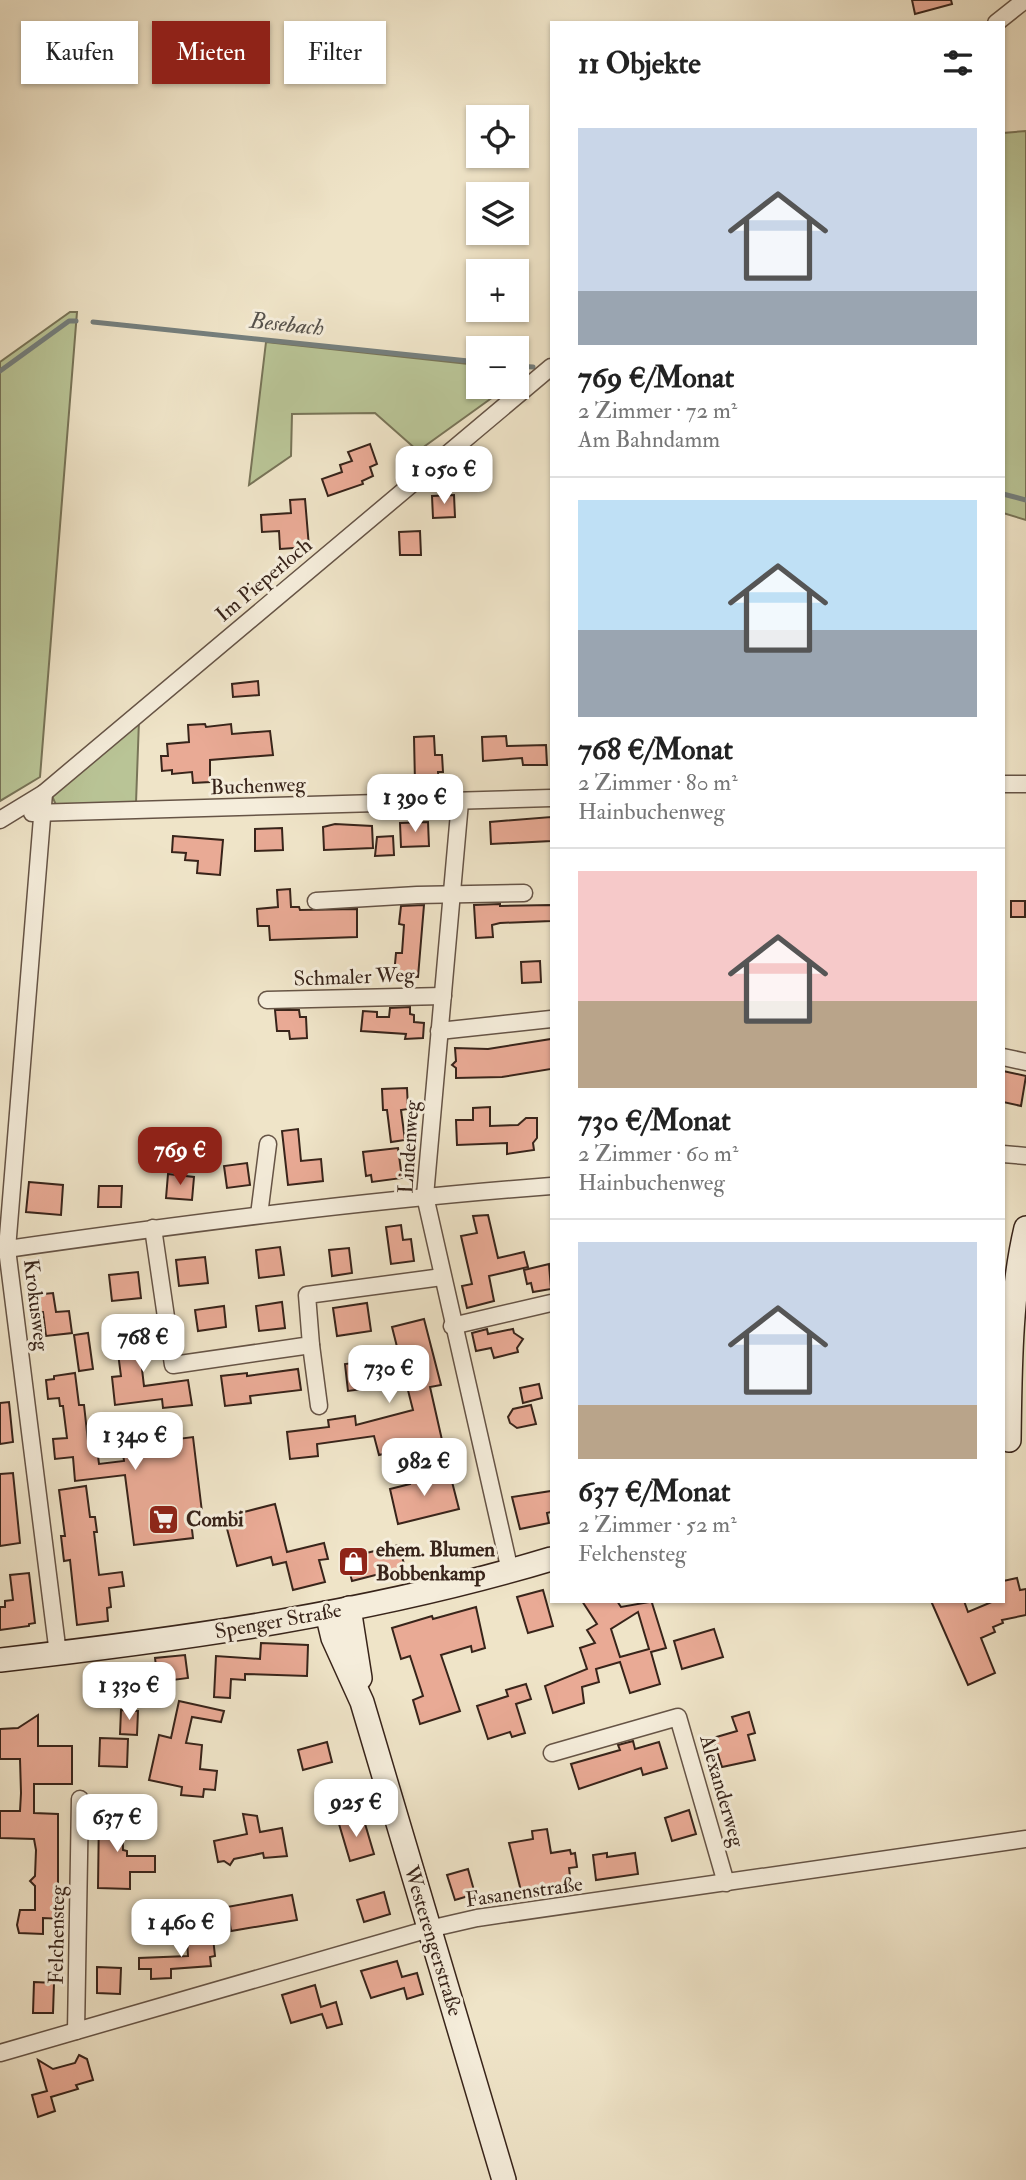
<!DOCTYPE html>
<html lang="de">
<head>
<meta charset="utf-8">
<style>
	:root { --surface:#fff; --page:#f2f2f2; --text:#222; --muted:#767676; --line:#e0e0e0; --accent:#8f2418 }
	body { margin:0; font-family:"IM FELL Double Pica",serif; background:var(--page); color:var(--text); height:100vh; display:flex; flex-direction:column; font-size:26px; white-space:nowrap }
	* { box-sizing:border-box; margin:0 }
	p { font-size:23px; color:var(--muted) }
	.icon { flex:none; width:38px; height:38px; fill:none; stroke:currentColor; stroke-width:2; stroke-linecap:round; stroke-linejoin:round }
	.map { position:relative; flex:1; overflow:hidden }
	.details { position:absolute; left:550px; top:21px; width:455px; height:1582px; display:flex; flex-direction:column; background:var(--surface); border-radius:0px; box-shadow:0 2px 5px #0004 }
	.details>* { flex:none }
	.banner { position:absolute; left:21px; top:21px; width:424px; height:63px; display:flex; gap:14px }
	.fabs { position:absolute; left:466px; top:105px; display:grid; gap:14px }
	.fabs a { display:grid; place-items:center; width:63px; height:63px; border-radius:0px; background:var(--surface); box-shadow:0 2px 5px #0004; font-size:35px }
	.price { position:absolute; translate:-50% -60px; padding:0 16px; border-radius:14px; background:#fff; color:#222; font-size:23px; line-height:46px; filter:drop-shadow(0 2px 4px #0008) }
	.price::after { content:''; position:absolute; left:50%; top:42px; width:21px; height:16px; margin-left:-10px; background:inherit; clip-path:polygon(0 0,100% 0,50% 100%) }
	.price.active { background:var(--accent); color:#fff }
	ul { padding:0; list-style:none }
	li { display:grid; align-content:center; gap:14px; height:371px; padding:0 28px }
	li+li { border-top:2px solid var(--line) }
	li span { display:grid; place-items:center; height:217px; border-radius:0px; color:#555 }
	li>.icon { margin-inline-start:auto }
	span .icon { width:126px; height:126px; fill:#fffc; stroke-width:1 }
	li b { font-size:30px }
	h2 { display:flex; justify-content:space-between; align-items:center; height:84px; padding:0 28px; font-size:30px }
	.chip { padding:0 24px; border-radius:0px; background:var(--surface); box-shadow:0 2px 5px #0004; font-size:24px; line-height:63px }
	.chip.active { background:var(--accent); color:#fff }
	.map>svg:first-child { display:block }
	.green { fill:#b9c496; stroke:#787458; stroke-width:2 }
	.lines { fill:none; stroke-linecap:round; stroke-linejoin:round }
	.stream { stroke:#757f7d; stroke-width:5 }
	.building { fill:#e9aa95; stroke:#38241a; stroke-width:2; fill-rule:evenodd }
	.street-casing { stroke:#665446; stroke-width:19 }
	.secondary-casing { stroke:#38241a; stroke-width:26 }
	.street { stroke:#f5eddb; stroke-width:16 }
	.secondary { stroke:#f5eddb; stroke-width:23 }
	.labels { text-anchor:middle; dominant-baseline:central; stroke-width:6; stroke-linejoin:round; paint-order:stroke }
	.street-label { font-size:21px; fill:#38241a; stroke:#f5eddb }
	.poi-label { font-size:21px; font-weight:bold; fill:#38241a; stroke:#f5eddb; text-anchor:start }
	.water-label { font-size:23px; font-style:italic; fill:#56524c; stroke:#f5eddb }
</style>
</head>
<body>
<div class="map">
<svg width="1026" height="2180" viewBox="0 0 1026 2180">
	<rect width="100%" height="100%" fill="#efe4c8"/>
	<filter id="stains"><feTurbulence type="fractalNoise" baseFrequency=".00286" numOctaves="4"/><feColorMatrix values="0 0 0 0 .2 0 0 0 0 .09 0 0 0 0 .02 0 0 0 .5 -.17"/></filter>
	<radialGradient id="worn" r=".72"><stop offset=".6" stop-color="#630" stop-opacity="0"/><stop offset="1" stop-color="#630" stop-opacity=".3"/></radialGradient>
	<g class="green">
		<polygon points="1026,131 1026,520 1003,513 1003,133"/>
		<polygon points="70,312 77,312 40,777 0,801 0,362"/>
		<polygon points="266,342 478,365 478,387 507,387 418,451 375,413 292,414 291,456 249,485"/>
		<polygon points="139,720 136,803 56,805 52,796"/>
	</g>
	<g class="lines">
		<g class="stream">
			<polyline points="93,322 478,362"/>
			<polyline points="516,366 533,367"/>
			<polyline points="0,371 69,321 76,321"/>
			<polyline points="1003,494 1026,500"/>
		</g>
	</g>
	<g class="building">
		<polygon points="912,0 951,0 952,4 915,14"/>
		<polygon points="370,444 377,464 370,467 373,476 362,481 363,484 328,496 322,479 342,472 340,465 352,461 348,452"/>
		<polygon points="454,495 455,517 433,518 432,496"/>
		<polygon points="305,499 309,547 280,549 279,531 262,532 261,515 291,513 290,500"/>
		<polygon points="420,531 421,555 400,555 399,532"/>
		<polygon points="258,681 259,695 233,697 232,684"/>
		<polygon points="205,724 206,727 231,724 232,734 270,731 273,755 210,760 210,782 193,783 192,772 172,774 172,770 162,771 161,756 168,756 167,744 189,742 188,725"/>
		<polygon points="434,736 435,755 442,755 443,772 438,772 439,790 427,782 415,783 414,737"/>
		<polygon points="506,736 507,746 546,745 547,765 523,765 522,758 483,761 482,737"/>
		<polygon points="551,817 551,841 491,844 490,822"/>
		<polygon points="428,822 429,846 401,847 400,823"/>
		<polygon points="335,824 372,826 373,848 324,850 323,827"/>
		<polygon points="282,828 283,850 255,851 255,829"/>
		<polygon points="173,836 223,840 220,875 197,873 198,861 185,860 186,853 172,852"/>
		<polygon points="393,836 394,855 375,856 377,837"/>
		<polygon points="290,889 291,907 299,907 300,910 357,909 357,937 270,940 269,926 258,926 257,909 278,907 277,890"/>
		<rect x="1011" y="901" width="14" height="16"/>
		<polygon points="500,904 500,906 551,905 551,921 500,923 492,925 493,937 476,938 474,905"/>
		<polygon points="424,905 418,977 394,975 396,953 402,953 404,925 399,924 401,906"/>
		<polygon points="540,961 541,982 522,983 521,962"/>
		<polygon points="410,1007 410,1014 414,1015 414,1022 424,1023 423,1038 405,1039 406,1034 361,1031 363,1011 377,1012 377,1017 389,1017 390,1008"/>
		<polygon points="275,1010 299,1010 300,1017 306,1017 307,1038 290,1039 289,1031 277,1031"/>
		<polygon points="551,1039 551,1069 502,1077 456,1078 456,1068 452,1065 456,1061 455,1048 488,1049"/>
		<polygon points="1003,1071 1026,1076 1021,1106 1003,1102"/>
		<polygon points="407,1088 408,1109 401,1110 405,1140 391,1142 387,1110 383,1110 382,1089"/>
		<polygon points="490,1107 490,1126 518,1125 526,1118 537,1118 537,1138 533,1143 534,1150 507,1154 507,1143 457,1145 456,1120 473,1120 473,1108"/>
		<polygon points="298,1129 301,1161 321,1159 323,1181 288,1185 282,1131"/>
		<polygon points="398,1148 402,1178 372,1182 371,1175 366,1176 363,1152"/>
		<polygon points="247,1163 250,1185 227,1188 224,1166"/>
		<polygon points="168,1174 194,1177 192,1200 166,1198"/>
		<polygon points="29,1182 63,1185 61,1215 26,1212"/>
		<polygon points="99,1186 122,1186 121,1207 98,1207"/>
		<polygon points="488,1215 498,1258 524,1252 528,1267 489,1276 494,1301 467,1308 462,1286 472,1284 461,1236 477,1233 473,1216"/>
		<polygon points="401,1225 403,1240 411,1239 414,1261 391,1264 386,1227"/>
		<polygon points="280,1247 284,1275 259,1278 256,1250"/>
		<polygon points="349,1248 352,1273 332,1276 329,1250"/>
		<polygon points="205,1257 208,1283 179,1286 176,1260"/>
		<polygon points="549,1264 551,1289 533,1292 531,1283 527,1284 524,1270"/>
		<polygon points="138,1272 141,1298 112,1301 109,1275"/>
		<polygon points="53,1293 56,1312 69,1311 72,1333 46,1336 43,1312 35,1313 33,1295"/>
		<polygon points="282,1302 285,1328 259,1331 256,1306"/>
		<polygon points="367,1303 371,1331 337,1336 333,1308"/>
		<polygon points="224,1306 226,1327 198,1331 195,1310"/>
		<polygon points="424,1319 441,1385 430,1387 442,1440 379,1455 374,1436 317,1444 318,1456 290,1459 287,1432 329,1427 328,1420 355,1416 356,1425 413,1410 392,1327"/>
		<polygon points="146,1326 150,1350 140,1352 144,1386 188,1380 192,1405 163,1408 162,1399 115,1405 112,1377 121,1376 115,1330"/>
		<polygon points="487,1329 488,1334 513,1329 514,1333 523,1339 517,1348 518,1352 494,1358 491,1348 476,1351 472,1333"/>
		<polygon points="88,1333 93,1369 79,1371 74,1335"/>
		<polygon points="376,1360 379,1387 348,1391 345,1364"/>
		<polygon points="298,1369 301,1390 250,1396 251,1403 225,1406 221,1376 247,1373 247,1376"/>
		<polygon points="75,1373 79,1405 84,1405 88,1441 96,1440 99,1464 124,1461 122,1446 193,1437 202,1512 190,1513 193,1538 134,1545 125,1475 75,1481 73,1457 55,1459 53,1439 67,1438 63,1406 60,1406 59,1398 48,1399 46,1380 54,1379 54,1376"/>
		<polygon points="539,1384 542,1398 523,1403 520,1388"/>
		<polygon points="9,1402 13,1442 0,1444 0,1403"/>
		<polygon points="531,1405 536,1424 517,1428 510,1423 508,1417 513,1409"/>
		<polygon points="13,1473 20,1543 0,1546 0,1474"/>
		<polygon points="450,1474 459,1509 398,1524 390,1489 410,1484 409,1480"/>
		<polygon points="86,1486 90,1517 95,1517 97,1532 94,1532 99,1575 122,1572 124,1586 109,1588 111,1607 107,1608 108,1621 77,1625 70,1560 64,1561 61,1536 65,1536 59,1490"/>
		<polygon points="551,1491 551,1512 547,1513 549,1523 520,1529 512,1497"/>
		<polygon points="275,1504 287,1552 324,1543 328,1559 319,1560 325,1582 293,1590 286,1562 273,1565 271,1557 237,1566 226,1525 232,1515"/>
		<polygon points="399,1545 406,1572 395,1570 352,1581 346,1558"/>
		<polygon points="29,1573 35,1623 29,1624 29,1626 0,1630 0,1607 5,1607 5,1601 13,1600 10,1575"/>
		<polygon points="1017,1578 1020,1590 1026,1589 1026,1615 1002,1620 1003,1623 993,1627 995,1632 981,1638 995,1673 968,1685 931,1601 964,1601 968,1612 994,1601 1003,1601 1003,1581"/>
		<polygon points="543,1590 553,1626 528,1633 517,1597"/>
		<path d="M582,1601H617L621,1607L655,1601L652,1603L666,1648L651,1652L660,1684L630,1693L620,1662L596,1669L599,1682L582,1687L584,1703L553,1713L545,1686L587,1669L580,1648L595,1643L587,1630L597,1624ZM638,1612L649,1649L620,1657L611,1629Z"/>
		<polygon points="476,1607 485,1648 472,1652 471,1646 441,1655 460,1711 420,1724 413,1700 423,1696 410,1656 401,1659 392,1628 432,1616 433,1619"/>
		<polygon points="714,1629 723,1657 682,1669 674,1641"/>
		<polygon points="261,1643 308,1645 307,1676 245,1674 245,1680 231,1679 230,1698 214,1697 216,1656 260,1659"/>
		<polygon points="185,1655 188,1678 158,1682 155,1658"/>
		<polygon points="125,1664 128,1686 96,1689 93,1668"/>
		<polygon points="526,1684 531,1699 516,1704 525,1733 512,1737 510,1732 488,1739 477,1706 508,1696 506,1690"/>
		<polygon points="179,1701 224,1711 221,1722 192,1717 186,1743 202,1745 200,1769 217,1771 215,1790 204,1789 203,1797 181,1795 182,1787 149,1780 159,1735 171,1738"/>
		<polygon points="121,1710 138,1711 137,1735 120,1734"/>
		<polygon points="749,1712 755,1733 748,1735 755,1760 722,1767 713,1738 737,1731 732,1717"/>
		<polygon points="38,1715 38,1746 72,1746 72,1784 34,1784 34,1813 58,1814 58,1904 63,1904 63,1919 43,1918 43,1934 19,1933 17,1925 20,1910 35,1910 35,1886 30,1881 35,1876 36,1850 34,1839 0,1838 0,1811 20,1811 21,1793 20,1759 0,1759 0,1729 18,1728"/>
		<polygon points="100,1738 128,1739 127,1767 99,1766"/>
		<polygon points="633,1741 635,1749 659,1742 667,1768 643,1775 641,1768 579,1789 571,1764 620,1750 618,1745"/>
		<polygon points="327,1742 332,1762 303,1770 298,1750"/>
		<polygon points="108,1807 122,1807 123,1850 127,1851 127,1856 155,1856 155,1872 130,1872 130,1889 98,1888 99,1812 108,1813"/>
		<polygon points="689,1810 696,1834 672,1841 665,1818"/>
		<polygon points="243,1814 257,1816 260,1832 282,1828 287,1856 264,1858 263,1853 234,1859 230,1865 224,1861 218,1862 214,1841 247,1834"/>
		<polygon points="363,1817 374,1854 350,1861 339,1824"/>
		<polygon points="547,1829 551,1853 570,1850 571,1854 575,1853 577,1867 569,1868 571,1883 521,1891 509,1843 533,1839 532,1831"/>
		<polygon points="607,1853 607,1857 635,1853 638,1874 596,1880 593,1855"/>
		<polygon points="468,1869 475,1894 455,1900 447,1875"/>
		<polygon points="384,1892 390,1914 364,1922 357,1900"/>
		<polygon points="292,1895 297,1920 231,1931 227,1907"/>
		<polygon points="213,1938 215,1956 210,1957 211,1966 171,1969 171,1978 151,1979 151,1969 139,1969 139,1958 188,1956 187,1940"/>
		<polygon points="397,1961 402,1977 417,1973 423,1994 407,1999 404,1988 371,1998 361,1971"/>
		<polygon points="97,1967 121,1968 120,1994 97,1993"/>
		<polygon points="34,1982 54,1983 53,2013 33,2013"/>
		<polygon points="315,1985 321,2007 336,2002 342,2024 327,2028 322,2014 291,2023 282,1995"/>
		<polygon points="79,2055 87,2059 93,2080 76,2085 78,2089 51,2097 55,2111 38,2117 32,2095 47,2091 38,2060 53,2069 75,2063"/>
	</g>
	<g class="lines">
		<defs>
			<g id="street">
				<polyline points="996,23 1025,0"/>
				<polyline points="1003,784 1026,784"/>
				<polyline points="44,793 7,1249 58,1654"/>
				<polyline points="460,802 425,1196 510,1571"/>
				<polyline points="32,813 551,798"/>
				<polyline points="0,820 44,793 551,367"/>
				<polyline points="316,901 417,895 524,893"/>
				<polyline points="267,1000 443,996"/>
				<polyline points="439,1031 551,1019"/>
				<polyline points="1003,1057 1026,1062"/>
				<polyline points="1003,1154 1026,1156"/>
				<polyline points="259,1215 268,1144"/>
				<polyline points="153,1228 173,1365 311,1345 307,1295 442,1277"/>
				<path d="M0,1250C183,1224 367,1200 551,1186"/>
				<polyline points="452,1326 551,1303"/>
				<polyline points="311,1345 319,1406"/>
				<polyline points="552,1753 678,1717 726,1883"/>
				<polyline points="76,2031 80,1799"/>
				<polyline points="0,2053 429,1929 477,1918 1026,1839"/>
			</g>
			<g id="secondary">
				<path d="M1009,1440C1010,1371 1010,1296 1026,1228"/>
				<polyline points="349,1608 360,1678"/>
				<polyline points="327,1613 333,1638 362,1702 504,2180"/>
				<path d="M0,1660C185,1639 372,1613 551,1559"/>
			</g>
		</defs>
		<use href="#street" class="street-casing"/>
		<use href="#secondary" class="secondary-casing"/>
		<use href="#street" class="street"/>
		<use href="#secondary" class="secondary"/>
	</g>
	<defs>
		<symbol id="supermarket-square" viewBox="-11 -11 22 22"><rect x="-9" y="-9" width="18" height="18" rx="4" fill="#8f2418" stroke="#f5eddb"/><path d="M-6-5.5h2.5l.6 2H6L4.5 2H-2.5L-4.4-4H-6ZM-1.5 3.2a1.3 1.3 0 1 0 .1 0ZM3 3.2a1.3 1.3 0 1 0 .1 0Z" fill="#fff"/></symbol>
		<symbol id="shop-square" viewBox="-11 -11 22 22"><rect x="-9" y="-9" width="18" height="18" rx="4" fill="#8f2418" stroke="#f5eddb"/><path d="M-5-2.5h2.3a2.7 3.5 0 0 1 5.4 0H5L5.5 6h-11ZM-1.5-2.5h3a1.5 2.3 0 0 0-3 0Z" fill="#fff"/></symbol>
	</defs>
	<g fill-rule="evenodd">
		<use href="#supermarket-square" x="146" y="1502" width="35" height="35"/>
		<use href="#shop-square" x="336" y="1544" width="35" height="35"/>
	</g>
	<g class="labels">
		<g class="street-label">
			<text transform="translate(264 580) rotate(-40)">Im Pieperloch</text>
			<text transform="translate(258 786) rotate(-2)">Buchenweg</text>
			<text transform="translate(354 977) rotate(-2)">Schmaler Weg</text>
			<text transform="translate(409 1147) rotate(-86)">Lindenweg</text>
			<text transform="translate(36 1305) rotate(83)">Krokusweg</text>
			<text transform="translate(278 1621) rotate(-10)">Spenger Straße</text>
			<text transform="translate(722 1791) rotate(74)">Alexanderweg</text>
			<text transform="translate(524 1892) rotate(-8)">Fasanenstraße</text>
			<text transform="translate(57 1935) rotate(-89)">Felchensteg</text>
			<text transform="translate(433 1941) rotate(73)">Westerengerstraße</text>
		</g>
		<g class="poi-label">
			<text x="186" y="1519">Combi</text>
			<text x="376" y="1549">ehem. Blumen<tspan x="376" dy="24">Bobbenkamp</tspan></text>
		</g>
		<g class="water-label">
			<text transform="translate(287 324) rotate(6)">Besebach</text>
		</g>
	</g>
	<rect width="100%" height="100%" filter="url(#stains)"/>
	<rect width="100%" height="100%" fill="url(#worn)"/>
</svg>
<div class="fabs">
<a><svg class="icon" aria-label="locate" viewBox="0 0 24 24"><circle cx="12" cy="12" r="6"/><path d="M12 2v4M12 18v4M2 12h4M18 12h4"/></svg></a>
<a><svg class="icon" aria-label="layers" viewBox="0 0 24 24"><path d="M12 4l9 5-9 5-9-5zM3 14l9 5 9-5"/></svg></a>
<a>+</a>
<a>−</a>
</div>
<b class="price" style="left:444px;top:506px">1 050 €</b>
<b class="price" style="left:415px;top:834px">1 390 €</b>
<b class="price active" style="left:180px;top:1187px">769 €</b>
<b class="price" style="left:143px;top:1374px">768 €</b>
<b class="price" style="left:389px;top:1405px">730 €</b>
<b class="price" style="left:135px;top:1472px">1 340 €</b>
<b class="price" style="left:424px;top:1498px">982 €</b>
<b class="price" style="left:129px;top:1722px">1 330 €</b>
<b class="price" style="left:356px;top:1839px">925 €</b>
<b class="price" style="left:117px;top:1854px">637 €</b>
<b class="price" style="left:181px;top:1959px">1 460 €</b>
<div class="banner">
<a class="chip">Kaufen</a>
<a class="chip active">Mieten</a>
<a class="chip">Filter</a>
</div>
<section class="details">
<h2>11 Objekte<svg class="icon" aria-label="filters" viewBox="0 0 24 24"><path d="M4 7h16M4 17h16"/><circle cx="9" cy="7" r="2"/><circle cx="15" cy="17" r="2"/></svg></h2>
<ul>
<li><span style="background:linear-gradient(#c9d6e8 75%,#9aa5b1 0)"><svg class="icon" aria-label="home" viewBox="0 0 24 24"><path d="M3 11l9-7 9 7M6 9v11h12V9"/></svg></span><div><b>769 €/Monat</b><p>2 Zimmer · 72 m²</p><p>Am Bahndamm</p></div></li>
<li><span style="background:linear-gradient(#bfe0f5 60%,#9aa5b1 0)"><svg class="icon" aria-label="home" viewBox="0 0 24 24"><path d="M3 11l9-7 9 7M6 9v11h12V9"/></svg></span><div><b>768 €/Monat</b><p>2 Zimmer · 80 m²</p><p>Hainbuchenweg</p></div></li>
<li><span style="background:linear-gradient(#f6c9c9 60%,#b9a48a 0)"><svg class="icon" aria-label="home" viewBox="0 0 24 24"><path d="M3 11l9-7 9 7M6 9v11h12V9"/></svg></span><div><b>730 €/Monat</b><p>2 Zimmer · 60 m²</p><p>Hainbuchenweg</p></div></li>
<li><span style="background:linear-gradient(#c9d6e8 75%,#b9a48a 0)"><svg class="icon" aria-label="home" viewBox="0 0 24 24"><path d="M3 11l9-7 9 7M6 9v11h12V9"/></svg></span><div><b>637 €/Monat</b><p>2 Zimmer · 52 m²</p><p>Felchensteg</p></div></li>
</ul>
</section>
</div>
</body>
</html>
